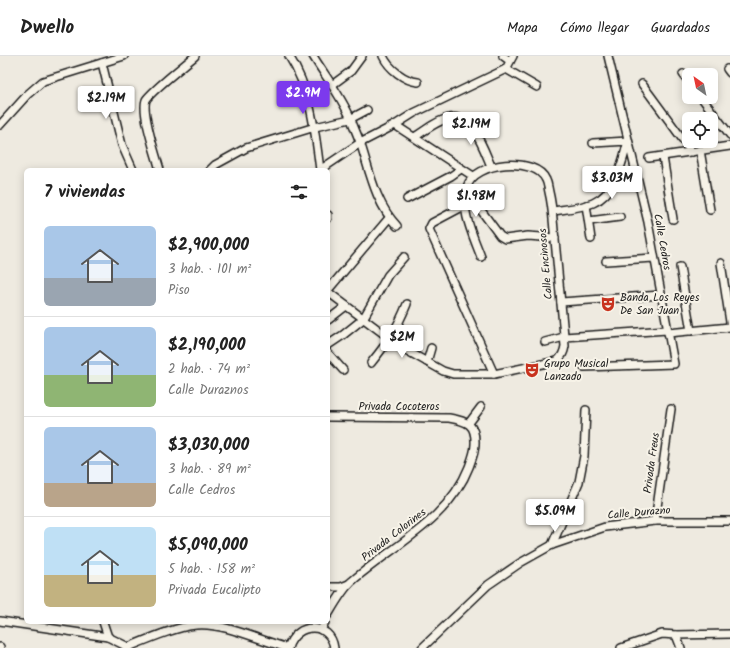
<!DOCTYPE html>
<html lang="es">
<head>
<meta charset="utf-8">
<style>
	:root { --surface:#fff; --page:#f2f2f2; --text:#222; --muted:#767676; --line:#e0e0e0; --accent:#7c3aed }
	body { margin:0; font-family:Kalam,sans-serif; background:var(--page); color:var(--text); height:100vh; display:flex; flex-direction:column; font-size:15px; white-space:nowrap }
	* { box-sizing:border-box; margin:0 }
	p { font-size:13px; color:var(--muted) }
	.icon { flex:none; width:22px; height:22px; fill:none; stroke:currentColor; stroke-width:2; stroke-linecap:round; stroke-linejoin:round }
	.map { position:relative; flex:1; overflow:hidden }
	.panel { position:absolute; left:24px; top:112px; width:306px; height:456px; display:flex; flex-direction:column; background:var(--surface); border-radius:6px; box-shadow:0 2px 10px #0003 }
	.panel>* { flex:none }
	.needle { width:26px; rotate:327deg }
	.controls { position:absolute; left:682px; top:12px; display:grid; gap:8px }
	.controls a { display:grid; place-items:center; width:36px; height:36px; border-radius:6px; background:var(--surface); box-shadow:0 2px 10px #0003; font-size:20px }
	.price { position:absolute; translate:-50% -34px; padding:0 9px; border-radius:4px; background:#fff; color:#222; font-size:13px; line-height:26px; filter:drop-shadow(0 1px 2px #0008) }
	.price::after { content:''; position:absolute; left:50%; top:24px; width:12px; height:9px; margin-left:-6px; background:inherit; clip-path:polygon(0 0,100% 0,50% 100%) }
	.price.active { background:var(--accent); color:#fff }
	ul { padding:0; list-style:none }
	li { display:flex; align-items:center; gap:12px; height:100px; padding:0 20px }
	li+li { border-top:1px solid var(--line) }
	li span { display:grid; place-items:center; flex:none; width:112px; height:80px; border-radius:6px; color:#555 }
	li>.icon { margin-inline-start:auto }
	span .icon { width:48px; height:48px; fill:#fffc; stroke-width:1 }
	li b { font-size:17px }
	h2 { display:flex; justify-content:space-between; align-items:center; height:48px; padding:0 20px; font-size:17px }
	header { display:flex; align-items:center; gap:24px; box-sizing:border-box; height:56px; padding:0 20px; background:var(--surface); border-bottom:1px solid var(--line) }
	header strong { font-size:19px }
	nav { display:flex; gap:22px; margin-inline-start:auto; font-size:14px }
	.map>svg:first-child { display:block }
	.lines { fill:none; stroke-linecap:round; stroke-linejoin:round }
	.minor-casing { stroke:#1c1c1c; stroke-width:10 }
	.minor { stroke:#f7f3e8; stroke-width:7 }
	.labels { text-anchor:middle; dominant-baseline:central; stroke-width:4; stroke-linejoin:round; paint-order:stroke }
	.street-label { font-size:11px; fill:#1c1c1c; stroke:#f7f3e8 }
	.poi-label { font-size:11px; fill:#1c1c1c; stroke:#f7f3e8; text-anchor:start }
</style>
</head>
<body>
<header>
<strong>Dwello</strong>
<nav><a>Mapa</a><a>Cómo llegar</a><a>Guardados</a></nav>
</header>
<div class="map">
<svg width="730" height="592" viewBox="0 0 730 592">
	<rect width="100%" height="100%" fill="#eeeae0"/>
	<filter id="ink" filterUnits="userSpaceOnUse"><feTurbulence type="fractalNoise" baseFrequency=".025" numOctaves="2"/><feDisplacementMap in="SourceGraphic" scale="8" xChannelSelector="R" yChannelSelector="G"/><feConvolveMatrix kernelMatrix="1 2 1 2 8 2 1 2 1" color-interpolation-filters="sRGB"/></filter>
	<g filter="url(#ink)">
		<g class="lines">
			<defs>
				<g id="minor">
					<path d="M289,0C311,34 315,75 320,114"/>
					<path d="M313,0C326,21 341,40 351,63C354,72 358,80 361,89C370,117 376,148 397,170"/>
					<path d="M383,0C389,13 405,25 418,26"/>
					<polyline points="503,0 510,5"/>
					<polyline points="102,7 122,89 133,114"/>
					<polyline points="506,13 537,31"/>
					<polyline points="506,13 513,0"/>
					<polyline points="727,13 730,17"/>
					<polyline points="683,18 689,26"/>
					<polyline points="642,28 692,96"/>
					<polyline points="332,29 351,15 362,0"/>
					<polyline points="701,41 730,79"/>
					<polyline points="0,69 28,38 43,25 124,0"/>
					<polyline points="395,69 473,120"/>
					<path d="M415,81C425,74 438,64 450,62C472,57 484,94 491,110"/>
					<polyline points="700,94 710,154"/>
					<polyline points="663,101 673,163"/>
					<polyline points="649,102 730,90"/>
					<path d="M160,114C156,99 141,57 146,44C150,36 186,8 195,0"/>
					<polyline points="210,114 215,109 246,92 315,71 350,63 367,54"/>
					<polyline points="320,114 360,87 395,69 414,57 506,13"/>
					<polyline points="466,134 500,180 505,183 528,180 555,182"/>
					<polyline points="407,143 451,120 461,113"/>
					<polyline points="586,149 591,183"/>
					<polyline points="464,150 432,167 429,173 494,318"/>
					<path d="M553,155C566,153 581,152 593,147C616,137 622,107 628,85L593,87"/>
					<polyline points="328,159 328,162"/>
					<polyline points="589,165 620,161"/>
					<polyline points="606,205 654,202"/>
					<polyline points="721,207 730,266"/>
					<polyline points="680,211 691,275"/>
					<polyline points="328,234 389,162"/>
					<path d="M328,236L404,293L443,315L453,318H494L557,305C562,301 564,297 565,290C562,255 558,219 555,184C553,168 553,152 549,136C548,132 548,128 546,124C536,100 474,105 467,131C460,155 473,179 481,201"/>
					<polyline points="561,246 661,239"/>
					<polyline points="328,264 346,250"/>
					<polyline points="668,277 730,271"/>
					<polyline points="545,286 564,281 667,274"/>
					<polyline points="328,289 343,279 363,263 388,219 404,201"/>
					<polyline points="328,297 343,314"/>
					<polyline points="427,306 431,292"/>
					<path d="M371,307C388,286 397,273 407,248"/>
					<polyline points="584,311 674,308 648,166 608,0"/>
					<path d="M328,361L449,362C467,365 476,368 475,388C475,396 472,403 469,411C448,465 392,490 351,526C343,533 334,549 328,559"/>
					<polyline points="469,367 481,351"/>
					<polyline points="655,465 671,353"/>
					<polyline points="552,489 579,426 584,400 586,354"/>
					<polyline points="328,531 341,531 349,528"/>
					<polyline points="0,565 108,581"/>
					<polyline points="103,566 108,581 128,591"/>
					<polyline points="321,574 325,566"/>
					<polyline points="676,579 681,592"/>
					<polyline points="0,591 0,592"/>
					<path d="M126,592C146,584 175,571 196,569C223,566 261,585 288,592"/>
					<path d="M288,592C296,565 331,566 334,592"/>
					<polyline points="422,592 488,529 520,507 552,489 605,471 655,465 730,465"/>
					<polyline points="621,592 662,578 676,579 730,578"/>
				</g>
			</defs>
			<use href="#minor" class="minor-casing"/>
			<use href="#minor" class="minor"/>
		</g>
	</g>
	<defs>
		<symbol id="theatre-bare" viewBox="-9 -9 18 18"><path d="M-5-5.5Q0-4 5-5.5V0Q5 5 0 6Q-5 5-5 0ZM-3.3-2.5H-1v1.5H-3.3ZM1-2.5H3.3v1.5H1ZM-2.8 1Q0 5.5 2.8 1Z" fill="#c8321e" stroke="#f7f3e8" stroke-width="2.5" paint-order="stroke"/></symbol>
	</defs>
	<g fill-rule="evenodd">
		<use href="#theatre-bare" x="597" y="237" width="22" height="22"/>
		<use href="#theatre-bare" x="521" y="303" width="22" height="22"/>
	</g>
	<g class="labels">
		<g class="street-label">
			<text transform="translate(662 186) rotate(80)">Calle Cedros</text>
			<text transform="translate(546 208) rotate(-95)">Calle Encinosos</text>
			<text x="399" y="351">Privada Cocoteros</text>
			<text transform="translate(652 407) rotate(-82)">Privada Freus</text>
			<text transform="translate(639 457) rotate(-5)">Calle Durazno</text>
			<text transform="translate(394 479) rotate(-38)">Privada Colorines</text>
		</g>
		<g class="poi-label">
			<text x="620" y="242">Banda Los Reyes<tspan x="620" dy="13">De San Juan</tspan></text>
			<text x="544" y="308">Grupo Musical<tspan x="544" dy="13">Lanzado</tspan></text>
		</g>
	</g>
</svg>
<div class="controls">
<a><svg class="needle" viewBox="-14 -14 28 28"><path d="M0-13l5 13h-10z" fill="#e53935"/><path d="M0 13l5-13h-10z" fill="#767676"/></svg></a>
<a><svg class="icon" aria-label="locate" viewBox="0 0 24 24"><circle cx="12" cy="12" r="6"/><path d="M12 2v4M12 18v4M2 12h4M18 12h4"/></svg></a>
</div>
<b class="price active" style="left:303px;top:59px">$2.9M</b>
<b class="price" style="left:106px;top:64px">$2.19M</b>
<b class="price" style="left:471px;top:90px">$2.19M</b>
<b class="price" style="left:612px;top:144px">$3.03M</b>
<b class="price" style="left:476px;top:162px">$1.98M</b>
<b class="price" style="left:402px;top:303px">$2M</b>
<b class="price" style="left:555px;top:477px">$5.09M</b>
<section class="panel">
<h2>7 viviendas<svg class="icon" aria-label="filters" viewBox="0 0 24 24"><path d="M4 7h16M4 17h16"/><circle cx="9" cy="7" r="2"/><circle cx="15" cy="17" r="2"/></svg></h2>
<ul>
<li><span style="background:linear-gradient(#a9c7e8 65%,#9aa5b1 0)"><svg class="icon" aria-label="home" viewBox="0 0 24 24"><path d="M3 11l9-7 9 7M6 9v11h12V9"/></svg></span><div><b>$2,900,000</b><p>3 hab. · 101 m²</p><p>Piso</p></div></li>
<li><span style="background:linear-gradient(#a9c7e8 60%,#8fb573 0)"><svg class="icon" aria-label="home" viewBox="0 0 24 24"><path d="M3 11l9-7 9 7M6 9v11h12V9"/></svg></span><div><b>$2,190,000</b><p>2 hab. · 74 m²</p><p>Calle Duraznos</p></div></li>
<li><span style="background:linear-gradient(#a9c7e8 70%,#b9a48a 0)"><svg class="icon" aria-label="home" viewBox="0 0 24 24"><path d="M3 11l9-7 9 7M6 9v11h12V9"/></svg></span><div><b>$3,030,000</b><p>3 hab. · 89 m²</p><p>Calle Cedros</p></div></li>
<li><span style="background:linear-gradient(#bfe0f5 60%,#c2b280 0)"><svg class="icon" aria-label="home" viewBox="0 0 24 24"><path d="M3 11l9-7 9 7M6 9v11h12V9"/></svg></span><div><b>$5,090,000</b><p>5 hab. · 158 m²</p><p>Privada Eucalipto</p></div></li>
</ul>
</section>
</div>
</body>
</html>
